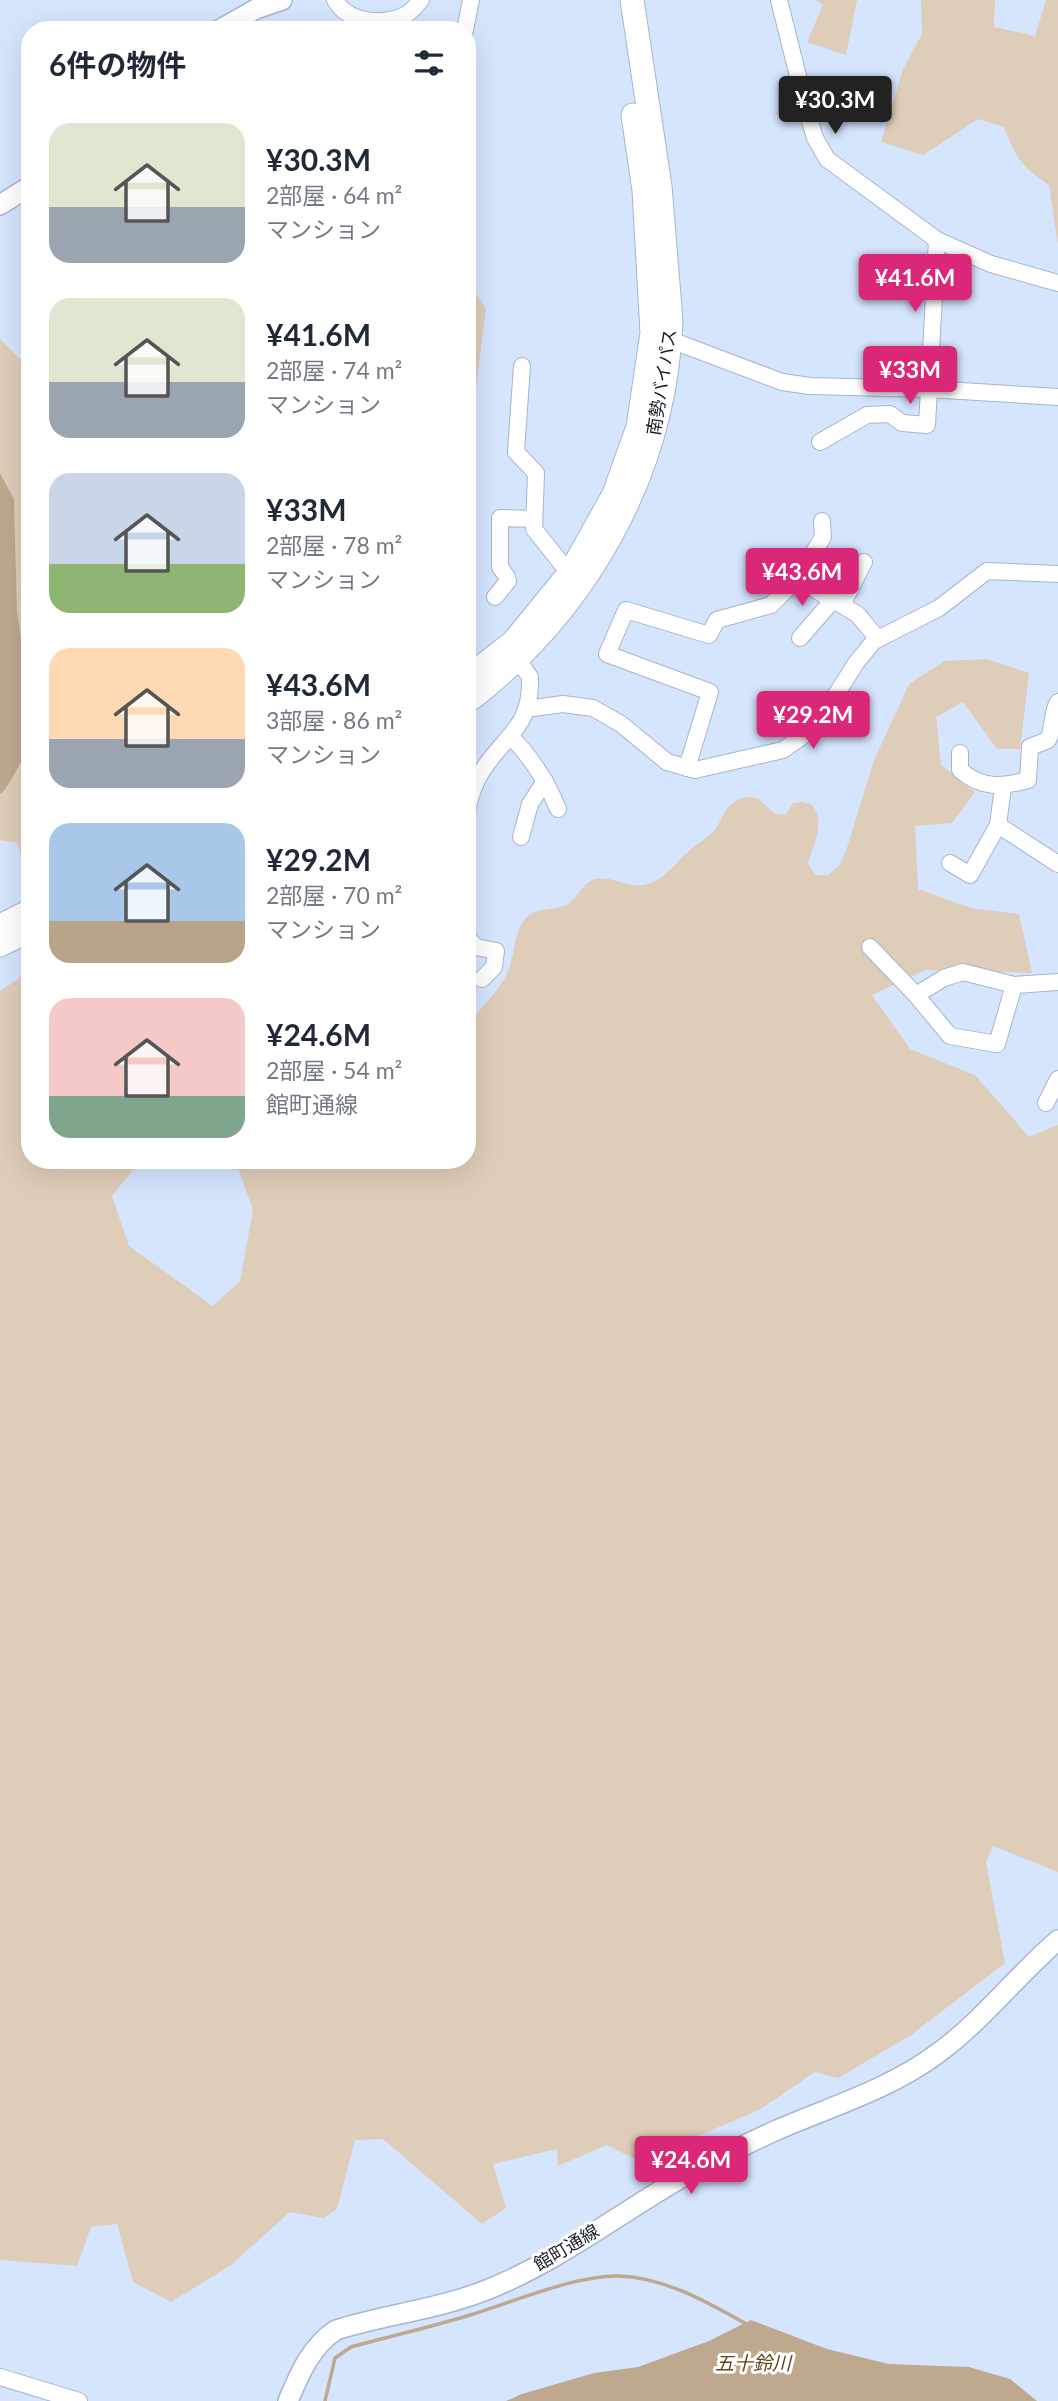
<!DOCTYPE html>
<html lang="ja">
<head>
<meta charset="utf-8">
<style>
	:root { --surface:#fff; --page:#f2f2f3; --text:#1f2937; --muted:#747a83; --accent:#db2777 }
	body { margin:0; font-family:Lato,"Noto Sans JP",sans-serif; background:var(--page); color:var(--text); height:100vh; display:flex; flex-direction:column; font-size:26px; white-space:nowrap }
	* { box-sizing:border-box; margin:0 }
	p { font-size:23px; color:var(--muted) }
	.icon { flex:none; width:38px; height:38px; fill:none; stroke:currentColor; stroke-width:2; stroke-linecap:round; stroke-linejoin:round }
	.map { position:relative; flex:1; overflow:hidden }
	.side { position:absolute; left:21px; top:21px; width:455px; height:1148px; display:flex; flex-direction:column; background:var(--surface); border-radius:28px; box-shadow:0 7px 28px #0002 }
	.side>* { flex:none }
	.price { position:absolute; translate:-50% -60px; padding:0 16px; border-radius:7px; background:var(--accent); color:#fff; font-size:23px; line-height:46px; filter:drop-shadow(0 2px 4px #0008) }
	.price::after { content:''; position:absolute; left:50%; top:42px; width:21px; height:16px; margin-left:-10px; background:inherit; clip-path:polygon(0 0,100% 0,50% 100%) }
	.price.current { background:#222; color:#fff }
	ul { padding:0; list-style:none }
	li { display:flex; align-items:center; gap:21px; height:175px; padding:0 28px }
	li span { display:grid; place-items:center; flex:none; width:196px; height:140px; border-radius:21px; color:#555 }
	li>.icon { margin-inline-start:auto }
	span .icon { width:84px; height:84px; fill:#fffc; stroke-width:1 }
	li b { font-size:30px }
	h2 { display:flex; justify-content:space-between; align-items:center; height:84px; padding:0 28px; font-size:30px }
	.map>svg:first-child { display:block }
	.green { fill:#decdb8 }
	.water { fill:#bea98f }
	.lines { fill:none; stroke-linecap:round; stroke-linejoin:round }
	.stream { stroke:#bea98f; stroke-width:3.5 }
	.minor-casing { stroke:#a5b5cc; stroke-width:18 }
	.major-casing { stroke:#a5b5cc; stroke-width:22 }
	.highway-casing { stroke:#a5b5cc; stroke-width:25 }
	.minor { stroke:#fff; stroke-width:16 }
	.major { stroke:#fff; stroke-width:19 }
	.highway { stroke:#fff; stroke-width:23 }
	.labels { text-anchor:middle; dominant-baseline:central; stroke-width:6; stroke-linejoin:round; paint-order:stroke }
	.street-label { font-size:18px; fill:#171d25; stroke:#fff }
	.water-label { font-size:19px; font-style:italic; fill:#624315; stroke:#fff }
</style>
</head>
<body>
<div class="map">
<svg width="1058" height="2401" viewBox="0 0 1058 2401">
	<rect width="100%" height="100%" fill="#d5e5fe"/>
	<g class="green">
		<polygon points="816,0 857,0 846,55 807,42 823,5"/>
		<path d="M921,0H995L994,27L1035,36L1046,0H1058V245L1049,185C1020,166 1017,159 1004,127L978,119L923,155L881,142L903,69L922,34Z"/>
		<polygon points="467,289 477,295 486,309 473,410 467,415"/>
		<polygon points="0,339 30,369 30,665 21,637 17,610 14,499 0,473"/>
		<path d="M987,659L1029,673L1020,749H997L963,702L936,717L941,765L975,792L952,823L915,826L918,889L971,908L1019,914L1032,973L925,970L872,995L910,1049L975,1075L1029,1137L1058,1125V1872L993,1846L986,1862L1005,1963L911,2035L838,2078L815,2072L759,2110L698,2136H689L643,2163L607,2145L558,2166L557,2149L493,2164L506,2208L482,2224L383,2139L355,2140L337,2209L324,2218L290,2212L231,2265L171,2302L133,2282L117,2224L91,2227L77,2266L0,2260V991L18,979L30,962V1160H141L112,1196L129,1246L213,1306L240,1281L253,1210L235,1160H467V1024C482,1007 500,991 509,969C515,953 514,932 525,919C535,907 551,911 564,906C578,901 581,882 596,879C615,876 629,890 648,884C665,879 676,862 689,851C696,844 707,839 714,831C724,819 722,807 740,799C766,789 765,819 786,814L793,803L802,802L811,804C828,822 812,845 808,864L816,875H828L839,866L846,851L874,760L909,684L945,661Z"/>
		<polygon points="30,747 30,882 28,881 17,843 0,840 0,794 5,790"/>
	</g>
	<g class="water">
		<polygon points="0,473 14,499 17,610 21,637 30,665 30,747 5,790 0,794"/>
		<polygon points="751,2320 827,2349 889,2364 969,2367 1010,2379 1037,2401 506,2401 522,2394 594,2373 638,2367 709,2341"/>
	</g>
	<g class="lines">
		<path class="stream" d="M325,2401L335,2358L351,2347C391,2336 431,2327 470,2315C514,2302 574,2275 620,2276C666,2278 709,2303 748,2325"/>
		<defs>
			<g id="minor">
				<path d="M335,0C348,23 382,26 405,15C412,12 416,5 421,0"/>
				<polyline points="779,0 805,104 815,138 827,159 937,240 991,264 1058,283"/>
				<polyline points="465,30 471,0"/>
				<polyline points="660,336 782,382 810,386 929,389 1058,397"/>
				<polyline points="522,366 516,452 536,473 534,529 569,573"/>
				<polyline points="820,442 867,415 890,414 902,423 927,425 937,240"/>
				<polyline points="797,579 833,600 800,638"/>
				<polyline points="495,597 508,581 507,577 500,567 500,518 534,519"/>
				<polyline points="833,600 857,614 878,639"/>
				<polyline points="842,605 864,562"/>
				<polyline points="526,709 563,704 593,708 621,724 667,762 695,770 783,750 807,733 827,709 856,663 874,641 939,608 987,571 1058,574"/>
				<path d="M511,737C532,758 547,782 558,809"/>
				<path d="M960,753V770C982,789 1002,787 1028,780L1030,747L1048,740C1054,728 1051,713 1058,702"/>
				<polyline points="687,768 710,692 607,654 626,610 709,635 717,620 771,605 797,579 823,537 822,521"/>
				<path d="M467,811C470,797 474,783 482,771C505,735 532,727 530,677L518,660"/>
				<polyline points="998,825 1058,864"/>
				<polyline points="521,837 530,804 545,781"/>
				<polyline points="950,863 970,875 998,825 1003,787"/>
				<polyline points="467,937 476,947 496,951 494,967 482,979"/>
				<polyline points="870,947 916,995 944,978 963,972 1014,985 1058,982"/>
				<polyline points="916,995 950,1036 997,1044 1014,985"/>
				<polyline points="1046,1103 1058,1079"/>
				<polyline points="0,2377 79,2401"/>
			</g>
			<g id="major">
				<polyline points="219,30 256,9 282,0"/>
				<polyline points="0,205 30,186"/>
				<path d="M288,2401C299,2375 311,2346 336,2330C387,2314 440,2309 489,2289C573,2255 643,2194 724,2155C741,2147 759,2138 777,2130C830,2107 887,2090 934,2056C981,2023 1015,1977 1058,1940"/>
			</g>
			<g id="highway">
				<polyline points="467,678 514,641 571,571 614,494 638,427 652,333 644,190 633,115"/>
				<path d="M467,702C587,611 665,473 671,321L660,186L632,0"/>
				<polyline points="0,926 30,911"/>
				<polyline points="0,945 30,930"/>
			</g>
		</defs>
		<use href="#minor" class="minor-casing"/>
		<use href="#major" class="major-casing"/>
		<use href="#highway" class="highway-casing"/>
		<use href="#minor" class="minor"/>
		<use href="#major" class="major"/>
		<use href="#highway" class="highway"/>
	</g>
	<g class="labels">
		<g class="street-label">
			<text transform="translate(661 382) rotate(-81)">南勢バイパス</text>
			<text transform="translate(566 2247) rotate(-31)">館町通線</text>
		</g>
		<g class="water-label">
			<text x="753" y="2362">五十鈴川</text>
		</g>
	</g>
</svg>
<b class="price current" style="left:835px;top:136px">¥30.3M</b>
<b class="price" style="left:915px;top:314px">¥41.6M</b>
<b class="price" style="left:910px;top:406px">¥33M</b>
<b class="price" style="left:802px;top:608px">¥43.6M</b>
<b class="price" style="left:813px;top:751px">¥29.2M</b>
<b class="price" style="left:691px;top:2196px">¥24.6M</b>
<section class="side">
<h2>6件の物件<svg class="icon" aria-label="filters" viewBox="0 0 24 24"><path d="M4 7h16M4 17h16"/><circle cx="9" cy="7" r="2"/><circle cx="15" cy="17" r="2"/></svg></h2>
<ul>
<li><span style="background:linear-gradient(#dfe7d0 60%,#9aa5b1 0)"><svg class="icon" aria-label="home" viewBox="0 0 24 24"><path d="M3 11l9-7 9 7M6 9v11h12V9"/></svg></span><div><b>¥30.3M</b><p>2部屋 · 64 m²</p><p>マンション</p></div></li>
<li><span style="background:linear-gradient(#dfe7d0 60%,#9aa5b1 0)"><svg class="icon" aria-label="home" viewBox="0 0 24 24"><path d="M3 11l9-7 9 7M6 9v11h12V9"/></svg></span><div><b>¥41.6M</b><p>2部屋 · 74 m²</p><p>マンション</p></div></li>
<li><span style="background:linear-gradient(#c9d6e8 65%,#8fb573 0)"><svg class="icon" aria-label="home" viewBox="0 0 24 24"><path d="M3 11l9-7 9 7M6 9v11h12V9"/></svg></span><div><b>¥33M</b><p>2部屋 · 78 m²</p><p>マンション</p></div></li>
<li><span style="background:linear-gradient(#ffd9b3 65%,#9aa5b1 0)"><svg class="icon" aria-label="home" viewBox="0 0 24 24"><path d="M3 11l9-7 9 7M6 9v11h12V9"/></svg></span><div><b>¥43.6M</b><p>3部屋 · 86 m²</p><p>マンション</p></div></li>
<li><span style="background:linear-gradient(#a9c7e8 70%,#b9a48a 0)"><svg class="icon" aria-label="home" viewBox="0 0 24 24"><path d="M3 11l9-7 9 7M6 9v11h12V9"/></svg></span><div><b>¥29.2M</b><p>2部屋 · 70 m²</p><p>マンション</p></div></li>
<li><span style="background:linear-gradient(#f6c9c9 70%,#7fa58c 0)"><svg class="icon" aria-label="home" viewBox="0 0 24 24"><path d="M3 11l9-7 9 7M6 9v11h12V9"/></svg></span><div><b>¥24.6M</b><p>2部屋 · 54 m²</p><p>館町通線</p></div></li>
</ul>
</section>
</div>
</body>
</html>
